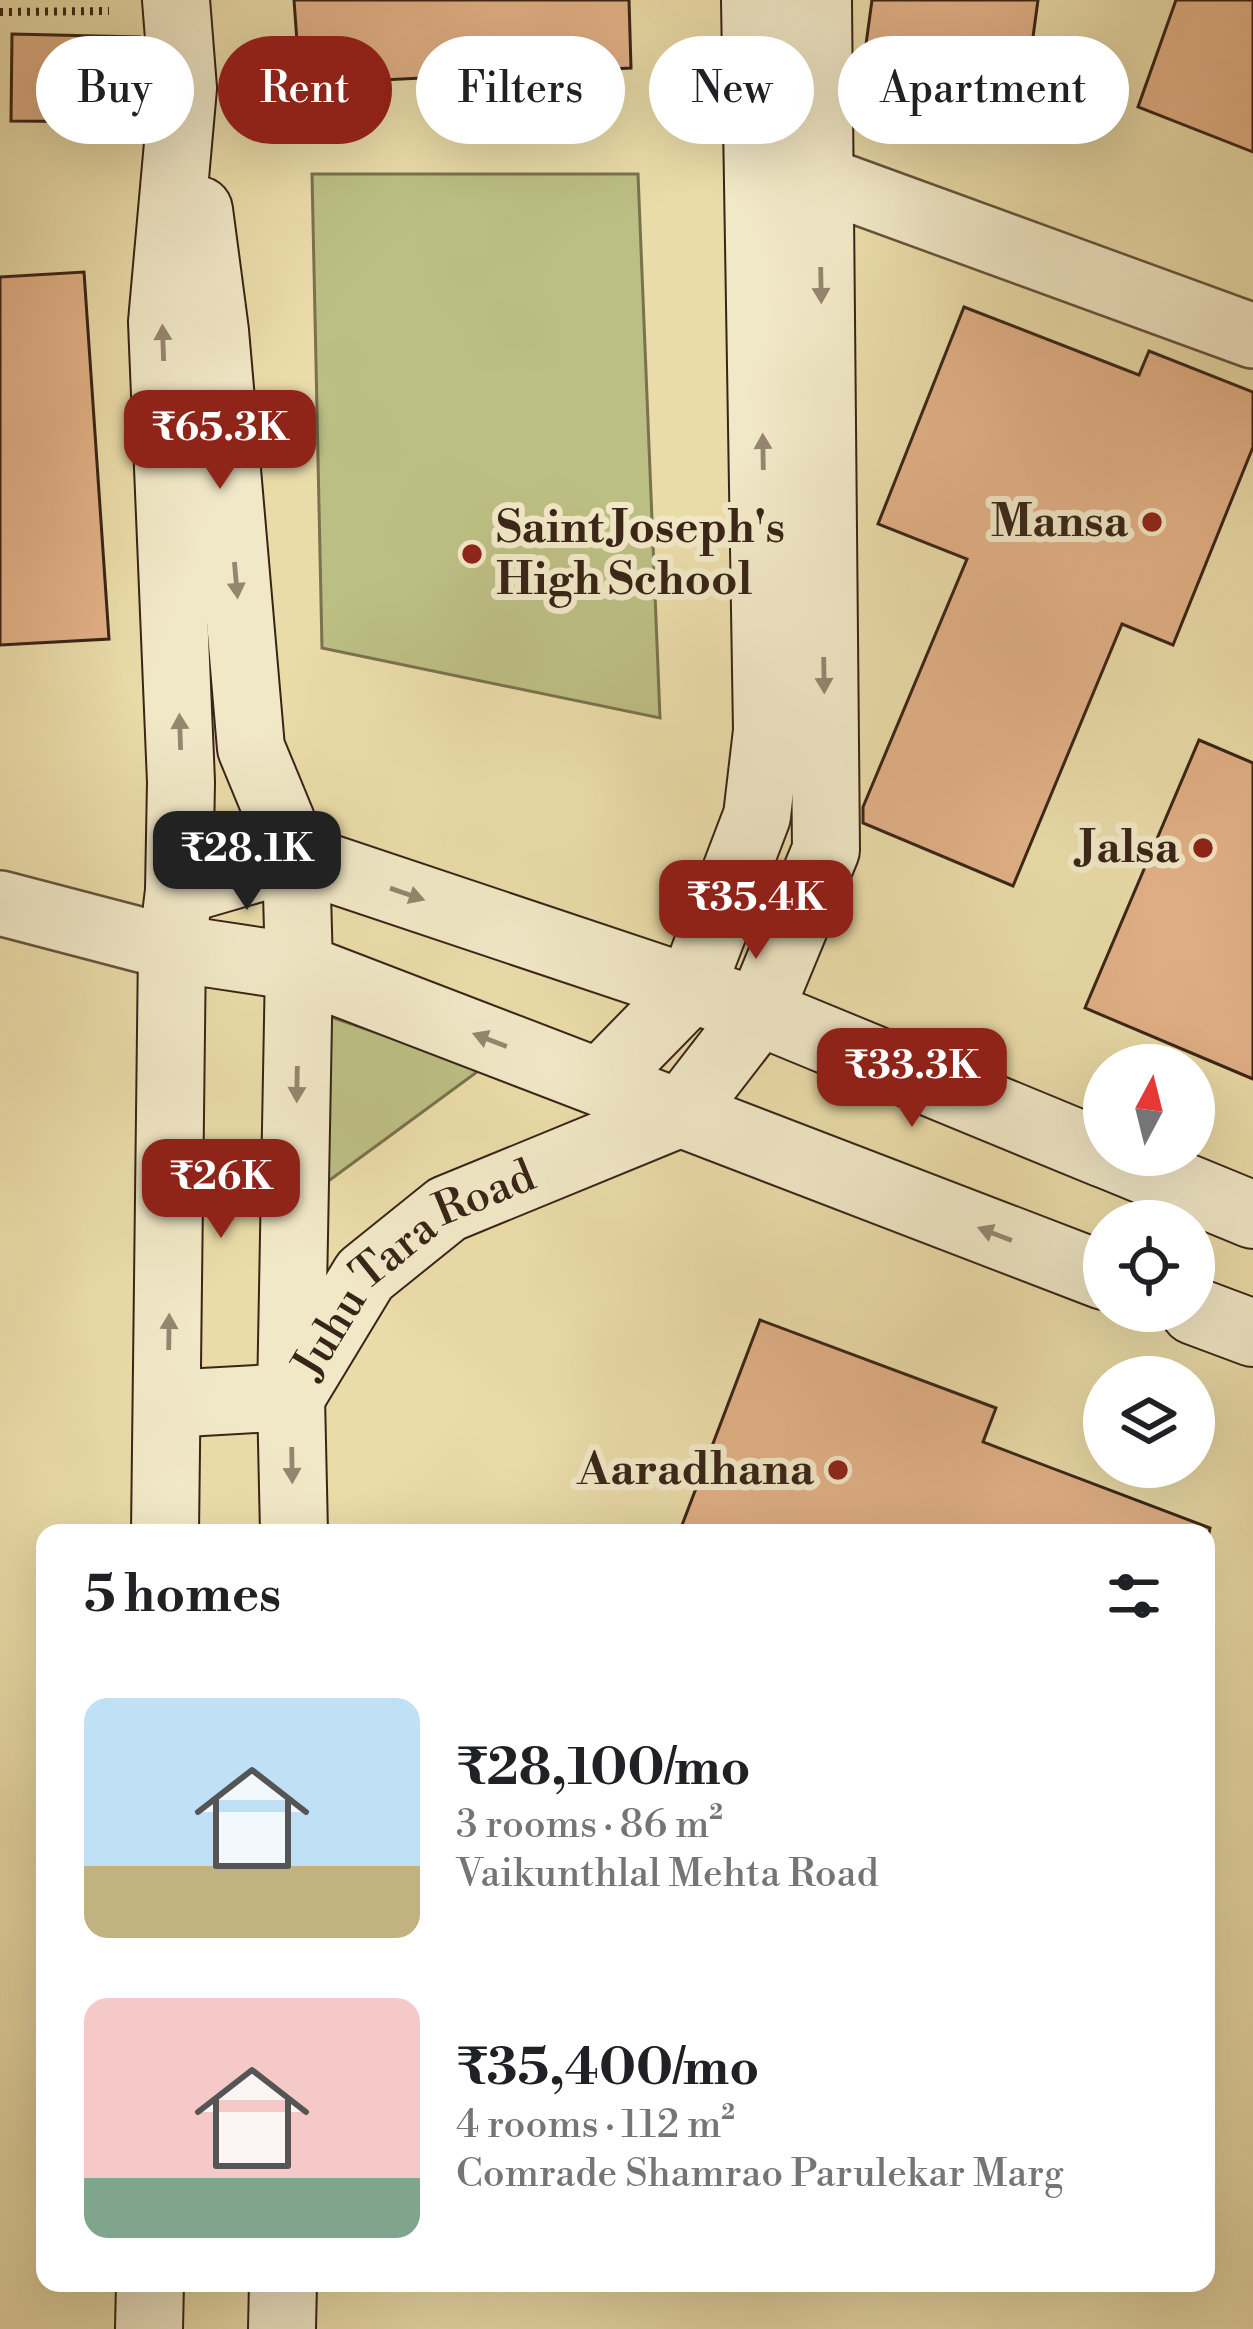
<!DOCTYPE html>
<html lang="en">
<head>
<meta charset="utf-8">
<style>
	:root { --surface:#fff; --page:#f6f6f6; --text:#202124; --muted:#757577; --accent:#8f2418 }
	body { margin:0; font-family:"Libre Bodoni",serif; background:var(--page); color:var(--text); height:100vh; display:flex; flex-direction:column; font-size:45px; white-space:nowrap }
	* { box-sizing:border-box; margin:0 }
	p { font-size:39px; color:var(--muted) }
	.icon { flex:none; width:66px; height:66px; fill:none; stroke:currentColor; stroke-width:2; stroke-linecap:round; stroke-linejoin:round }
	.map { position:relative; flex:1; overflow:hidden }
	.panel { position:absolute; left:36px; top:1524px; width:1179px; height:768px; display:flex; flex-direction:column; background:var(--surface); border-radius:24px; box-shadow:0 12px 48px #0002 }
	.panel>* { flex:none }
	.top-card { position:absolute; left:36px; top:36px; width:1182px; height:108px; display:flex; gap:24px }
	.needle { width:78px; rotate:7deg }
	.fabs { position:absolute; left:1083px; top:1044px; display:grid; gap:24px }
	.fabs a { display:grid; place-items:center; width:132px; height:132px; border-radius:50%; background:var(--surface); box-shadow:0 12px 48px #0002; font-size:60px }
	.price { position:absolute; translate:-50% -102px; padding:0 27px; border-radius:24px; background:var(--accent); color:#fff; font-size:39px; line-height:78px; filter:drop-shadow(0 3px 6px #0008) }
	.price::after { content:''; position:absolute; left:50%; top:72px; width:36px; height:27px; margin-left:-18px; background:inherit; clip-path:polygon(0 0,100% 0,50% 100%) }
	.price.current { background:#222; color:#fff }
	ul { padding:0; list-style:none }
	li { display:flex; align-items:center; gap:36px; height:300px; padding:0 48px }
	li span { display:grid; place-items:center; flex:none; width:336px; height:240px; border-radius:24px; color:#555 }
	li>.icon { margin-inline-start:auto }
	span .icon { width:144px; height:144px; fill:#fffc; stroke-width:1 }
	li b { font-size:51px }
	h2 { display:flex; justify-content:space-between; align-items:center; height:144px; padding:0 48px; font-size:51px }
	.chip { padding:0 42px; border-radius:54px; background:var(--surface); box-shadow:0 12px 48px #0002; font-size:42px; line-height:108px }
	.chip.current { background:var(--accent); color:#fff }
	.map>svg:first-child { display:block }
	.green { fill:#bcbf84; stroke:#7a724e; stroke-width:3 }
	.building { fill:#e2b187; stroke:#392517; stroke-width:3 }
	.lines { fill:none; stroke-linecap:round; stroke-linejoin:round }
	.street-casing { stroke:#65533c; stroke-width:68 }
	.secondary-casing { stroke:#392517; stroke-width:70 }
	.path { stroke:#392517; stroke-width:8; stroke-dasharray:3 6; stroke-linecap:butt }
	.street { stroke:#f1e8c7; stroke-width:63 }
	.secondary { stroke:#f1e8c7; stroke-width:66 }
	.oneway { fill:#95866f }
	.poi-dot { fill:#8f2418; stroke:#f1e8c7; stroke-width:4.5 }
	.labels { text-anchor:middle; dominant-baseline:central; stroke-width:12; stroke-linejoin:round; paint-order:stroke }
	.poi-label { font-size:45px; font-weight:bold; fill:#392517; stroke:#f1e8c7; text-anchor:end }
	.street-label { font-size:45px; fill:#392517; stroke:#f1e8c7 }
</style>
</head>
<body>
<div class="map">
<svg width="1253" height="2329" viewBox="0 0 1253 2329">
	<rect width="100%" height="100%" fill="#eadca9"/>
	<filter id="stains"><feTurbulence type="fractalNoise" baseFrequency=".00167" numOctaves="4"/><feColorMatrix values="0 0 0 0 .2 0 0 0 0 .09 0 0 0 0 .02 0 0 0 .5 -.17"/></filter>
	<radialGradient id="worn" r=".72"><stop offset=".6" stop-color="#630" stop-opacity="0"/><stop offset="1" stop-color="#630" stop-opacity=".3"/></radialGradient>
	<g class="green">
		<polygon points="312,174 638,174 660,718 322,648"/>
		<polygon points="305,1008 481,1069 312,1193"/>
	</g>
	<g class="building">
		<polygon points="294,0 629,0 631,68 300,84"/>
		<polygon points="872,0 1038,0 1022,118 859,96"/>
		<polygon points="1176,0 1253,0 1253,152 1138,107"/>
		<polygon points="12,34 140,37 137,122 11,121"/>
		<polygon points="84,272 109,639 0,645 0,277"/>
		<polygon points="964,307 1139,375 1149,351 1253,392 1253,447 1173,645 1122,624 1013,886 863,823 863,807 967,559 878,524"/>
		<polygon points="1199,740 1253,763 1253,1079 1085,1008"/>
		<polygon points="760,1320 996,1408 983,1442 1210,1528 1209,1533 679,1533"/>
	</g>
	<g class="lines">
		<defs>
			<g id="street">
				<polyline points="776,162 1253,336"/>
				<polyline points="0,903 172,948"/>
			</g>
			<g id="secondary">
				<polyline points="199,210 215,331 251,748 296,857 299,967 291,1397 294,1533"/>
				<polyline points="179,891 296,857 759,1012 1104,1154"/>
				<polyline points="172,948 299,967 1104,1276"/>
				<polyline points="600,1082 691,989 757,816 767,731 755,0"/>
				<polyline points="681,1113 759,1012 826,850 818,0"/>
				<polyline points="1107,1155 1253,1215"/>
				<polyline points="1194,1311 1253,1333"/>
				<path id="s1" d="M293,1394L365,1275L447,1209L681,1113"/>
				<polyline points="167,1404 291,1397"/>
				<polyline points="165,1533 172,948 179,891 181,782 162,322 183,88 176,0"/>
				<polyline points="149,2329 150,2283"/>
				<polyline points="282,2329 283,2283"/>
			</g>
		</defs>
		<use href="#street" class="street-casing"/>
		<use href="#secondary" class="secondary-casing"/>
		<polyline class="path" points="0,12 109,11"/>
		<use href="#street" class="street"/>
		<use href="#secondary" class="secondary"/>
	</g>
	<defs><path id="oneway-solid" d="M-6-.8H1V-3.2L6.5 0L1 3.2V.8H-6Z" transform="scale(3)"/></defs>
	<g class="oneway">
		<use href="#oneway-solid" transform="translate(821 285) rotate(89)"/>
		<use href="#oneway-solid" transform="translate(163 343) rotate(-92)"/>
		<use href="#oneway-solid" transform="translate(763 452) rotate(-91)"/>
		<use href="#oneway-solid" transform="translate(236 580) rotate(85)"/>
		<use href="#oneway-solid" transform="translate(824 675) rotate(89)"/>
		<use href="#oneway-solid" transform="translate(180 732) rotate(-92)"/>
		<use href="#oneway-solid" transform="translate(407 894) rotate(19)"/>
		<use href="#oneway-solid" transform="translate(490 1040) rotate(-159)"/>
		<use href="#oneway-solid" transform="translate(297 1084) rotate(91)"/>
		<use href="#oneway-solid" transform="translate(995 1234) rotate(-159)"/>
		<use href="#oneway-solid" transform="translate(169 1332) rotate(-89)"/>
		<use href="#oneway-solid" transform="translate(292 1465) rotate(89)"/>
	</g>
	<g class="poi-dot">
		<circle cx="1152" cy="522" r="12"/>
		<circle cx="472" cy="554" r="12"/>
		<circle cx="1203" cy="848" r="12"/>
		<circle cx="838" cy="1470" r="12"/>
	</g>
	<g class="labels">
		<g class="poi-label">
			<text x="1128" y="522">Mansa</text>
			<text x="496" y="528" text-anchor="start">Saint Joseph's<tspan x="496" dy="52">High School</tspan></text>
			<text x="1179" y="848">Jalsa</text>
			<text x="814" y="1470">Aaradhana</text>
		</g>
		<g class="street-label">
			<text stroke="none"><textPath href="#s1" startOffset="180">Juhu Tara Road</textPath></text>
		</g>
	</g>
	<rect width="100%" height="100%" filter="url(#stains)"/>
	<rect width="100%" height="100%" fill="url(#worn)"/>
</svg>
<div class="fabs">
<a><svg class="needle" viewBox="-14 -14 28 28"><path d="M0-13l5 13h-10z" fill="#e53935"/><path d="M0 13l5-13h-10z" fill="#757577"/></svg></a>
<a><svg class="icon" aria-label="locate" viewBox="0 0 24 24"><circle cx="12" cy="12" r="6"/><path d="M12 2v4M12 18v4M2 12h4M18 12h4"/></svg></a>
<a><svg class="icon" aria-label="layers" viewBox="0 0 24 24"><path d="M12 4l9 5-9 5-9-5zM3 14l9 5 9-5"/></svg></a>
</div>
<b class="price" style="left:220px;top:492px">₹65.3K</b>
<b class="price current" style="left:247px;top:913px">₹28.1K</b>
<b class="price" style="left:756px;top:962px">₹35.4K</b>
<b class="price" style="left:912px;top:1130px">₹33.3K</b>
<b class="price" style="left:221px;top:1241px">₹26K</b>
<div class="top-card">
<a class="chip">Buy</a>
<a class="chip current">Rent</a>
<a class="chip">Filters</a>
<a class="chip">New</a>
<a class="chip">Apartment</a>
</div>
<section class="panel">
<h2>5 homes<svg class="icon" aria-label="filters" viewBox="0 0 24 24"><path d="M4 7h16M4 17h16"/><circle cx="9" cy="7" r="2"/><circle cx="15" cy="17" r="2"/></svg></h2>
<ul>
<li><span style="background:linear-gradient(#bfe0f5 70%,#c2b280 0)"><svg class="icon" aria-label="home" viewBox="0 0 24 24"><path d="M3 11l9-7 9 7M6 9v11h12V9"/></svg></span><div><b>₹28,100/mo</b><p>3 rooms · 86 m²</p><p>Vaikunthlal Mehta Road</p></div></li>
<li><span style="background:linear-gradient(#f6c9c9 75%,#7fa58c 0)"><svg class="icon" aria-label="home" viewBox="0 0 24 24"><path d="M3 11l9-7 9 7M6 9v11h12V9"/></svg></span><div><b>₹35,400/mo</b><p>4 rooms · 112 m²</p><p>Comrade Shamrao Parulekar Marg</p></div></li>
</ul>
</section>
</div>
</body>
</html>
